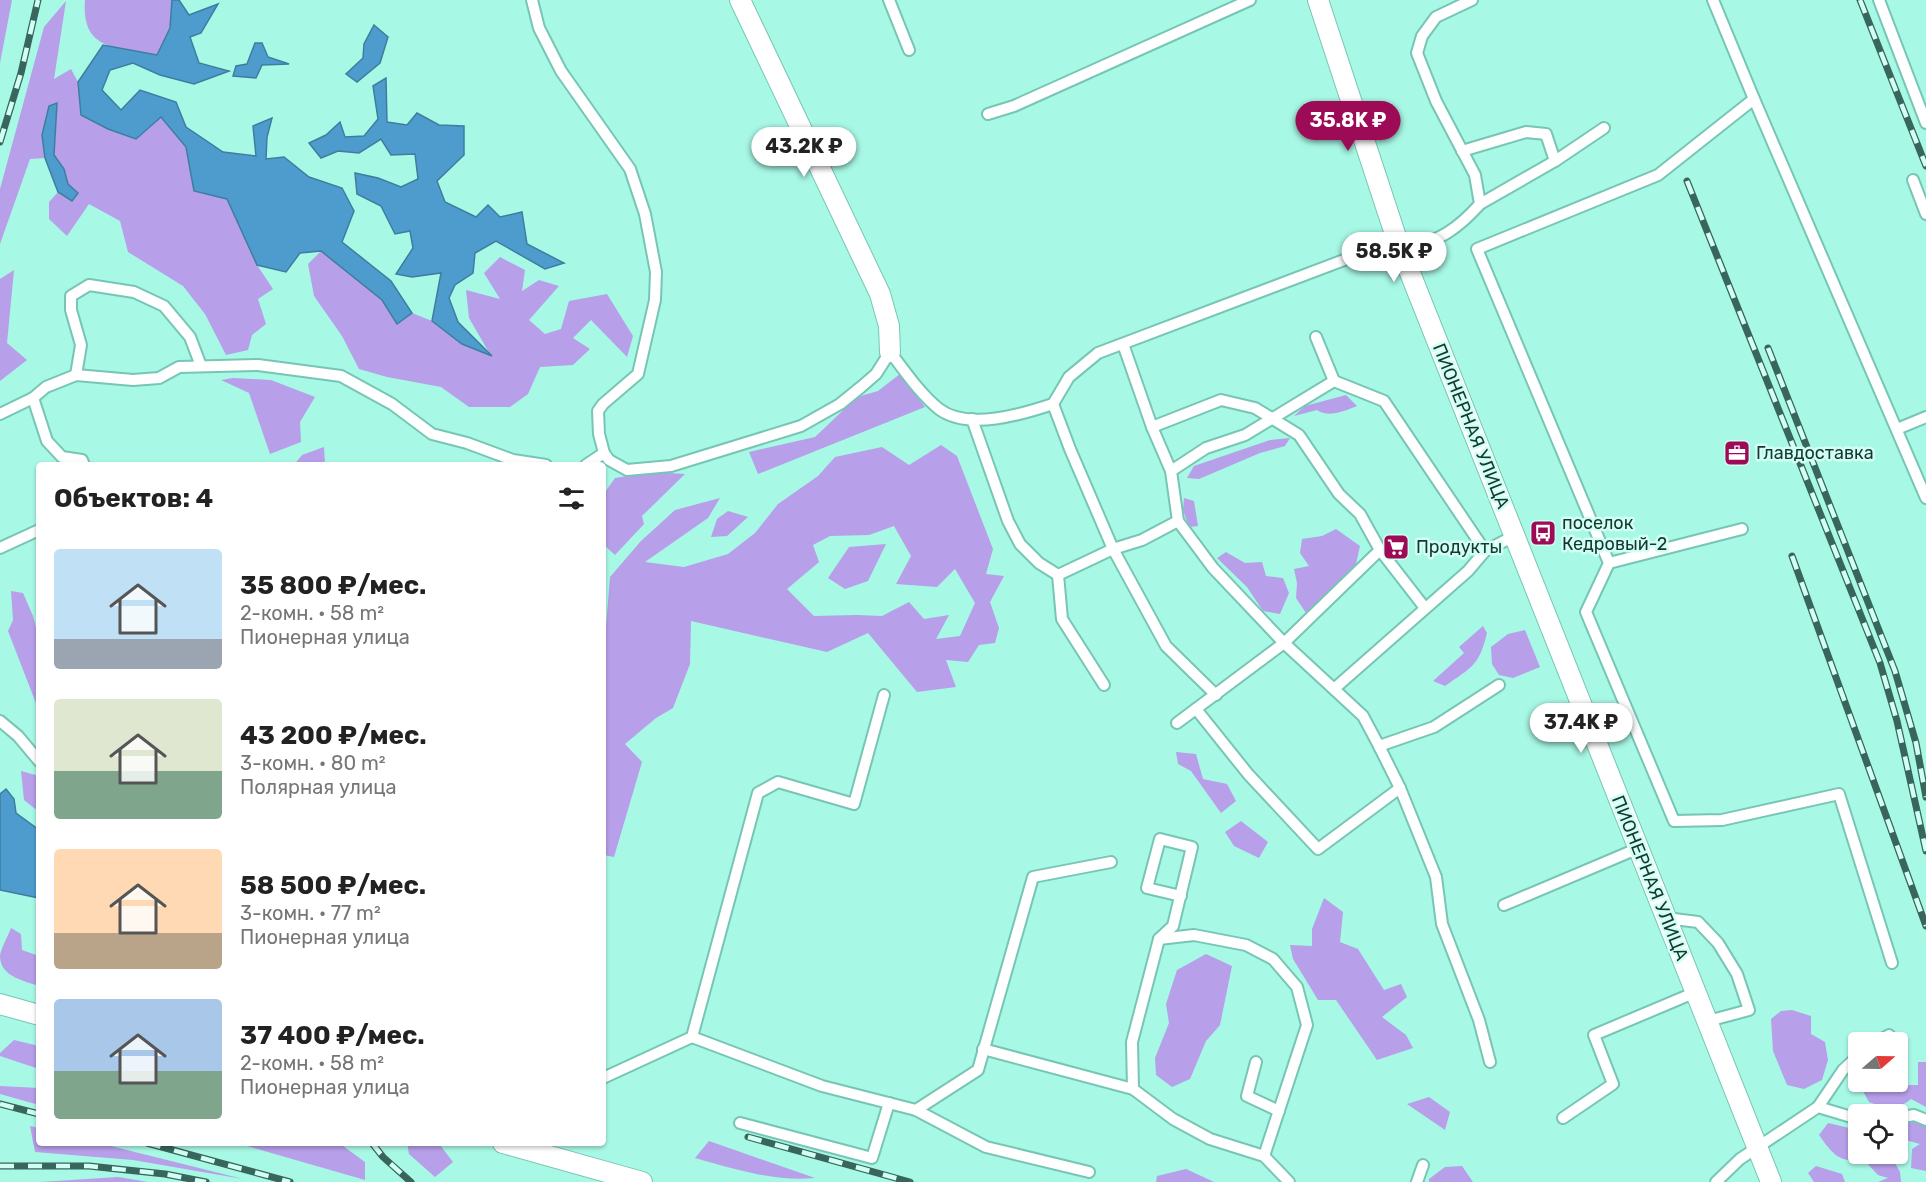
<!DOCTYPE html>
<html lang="ru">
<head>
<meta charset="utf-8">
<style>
	:root { --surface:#fff; --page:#f6f6f6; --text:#222; --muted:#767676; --accent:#9d0a55 }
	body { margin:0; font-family:Rubik,sans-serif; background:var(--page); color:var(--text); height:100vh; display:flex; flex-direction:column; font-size:22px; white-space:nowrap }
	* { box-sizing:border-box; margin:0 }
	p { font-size:20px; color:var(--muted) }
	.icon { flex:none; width:33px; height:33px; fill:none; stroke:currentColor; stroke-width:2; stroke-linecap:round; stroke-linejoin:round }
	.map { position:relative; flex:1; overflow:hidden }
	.side { position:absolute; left:36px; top:462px; width:570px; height:684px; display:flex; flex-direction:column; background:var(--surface); border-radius:6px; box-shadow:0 2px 4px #0004 }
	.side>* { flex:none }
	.needle { width:39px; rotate:70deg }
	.controls { position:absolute; left:1848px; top:1032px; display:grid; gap:12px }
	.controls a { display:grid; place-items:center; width:60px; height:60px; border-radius:6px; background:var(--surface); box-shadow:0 2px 4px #0004; font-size:30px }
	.price { position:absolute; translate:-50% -51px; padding:0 14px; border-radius:21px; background:#fff; color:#222; font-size:20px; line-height:39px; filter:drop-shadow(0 2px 3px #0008) }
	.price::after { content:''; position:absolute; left:50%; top:36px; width:18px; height:14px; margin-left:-9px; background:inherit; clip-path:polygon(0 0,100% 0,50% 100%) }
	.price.on { background:var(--accent); color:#fff }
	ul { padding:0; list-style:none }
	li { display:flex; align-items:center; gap:18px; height:150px; padding:0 18px }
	li span { display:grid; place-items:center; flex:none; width:168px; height:120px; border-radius:6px; color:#555 }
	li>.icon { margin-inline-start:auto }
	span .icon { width:72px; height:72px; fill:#fffc; stroke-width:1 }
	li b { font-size:26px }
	h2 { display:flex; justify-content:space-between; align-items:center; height:72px; padding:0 18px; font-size:26px }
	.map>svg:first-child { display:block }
	.forest { fill:#b79fe9; fill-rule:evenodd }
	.water { fill:#4e9cce; stroke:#3d7e9f; stroke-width:1.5 }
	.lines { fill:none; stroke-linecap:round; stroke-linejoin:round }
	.lane-casing { stroke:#77c6b5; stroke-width:14 }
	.street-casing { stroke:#77c6b5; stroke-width:22 }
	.lane { stroke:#fff; stroke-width:10 }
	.street { stroke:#fff; stroke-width:20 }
	.rail-casing { stroke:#38655c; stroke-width:7 }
	.rail { stroke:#d1fff3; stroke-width:4.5; stroke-dasharray:14; stroke-linecap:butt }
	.labels { text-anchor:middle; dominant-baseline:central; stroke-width:5; stroke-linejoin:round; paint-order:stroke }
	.street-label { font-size:18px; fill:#163731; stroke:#d1fff3 }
	.poi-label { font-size:18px; fill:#163731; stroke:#d1fff3; text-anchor:start }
</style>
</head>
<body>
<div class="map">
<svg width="1926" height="1182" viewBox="0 0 1926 1182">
	<rect width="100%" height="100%" fill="#a8f8e6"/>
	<g class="forest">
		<polygon points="0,0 12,0 0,63"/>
		<path d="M85,0H172L170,28L157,55C118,47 81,52 85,0Z"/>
		<polygon points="66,1 54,79 71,69 78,82 81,115 136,139 161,116 186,147 194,191 227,199 257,265 273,289 258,299 266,324 252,335 248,350 226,355 205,314 183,286 128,252 120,221 89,204 67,236 49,219 49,202 58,192 72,201 64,169 54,155 56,129 49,106 43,135 45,158 30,159 0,244 0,189 44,27"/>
		<polygon points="321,251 382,300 397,324 412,313 432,321 462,344 491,356 469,318 466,290 500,299 484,273 500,257 525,270 522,291 539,280 559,286 529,320 545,334 561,329 569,301 607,294 633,336 627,357 591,320 573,338 590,349 573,365 540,367 528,394 510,407 469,407 441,387 387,377 359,369 342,336 314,296 308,264"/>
		<polygon points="14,270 7,343 27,360 0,381 0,279"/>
		<polygon points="900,374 925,407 758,474 749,452 815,437 857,397 878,391"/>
		<polygon points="233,378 271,380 315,397 300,422 301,442 270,454 249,393 221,380"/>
		<path d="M1346,395L1357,406C1345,411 1328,418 1317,410L1294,416L1305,406Z"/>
		<polygon points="1290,438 1285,446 1260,453 1199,479 1187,478 1194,466 1270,440"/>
		<path d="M941,445L957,456L993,549L986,574L1004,576L990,602L999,628L995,643L979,645L968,662L946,660L956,687L917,692L868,633L827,652L691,621L690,664L673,708L656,718L625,744L642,762L614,857L603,855V664L610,577L641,541L675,510L720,498L708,518L645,562L684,567L728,554L755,533L778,504L818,476L835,457L882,447L909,465ZM894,526L911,556L896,584L937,587L955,569L975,603L960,636L936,639L949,615L924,619L909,602L882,616L857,615L814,616L787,589L819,562L813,545L830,536L869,535Z"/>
		<polygon points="324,447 325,465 294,465 302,455"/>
		<polygon points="652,472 685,474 642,516 644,524 615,555 603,544 603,495 615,478"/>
		<polygon points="1184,498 1194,501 1198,526 1189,527 1183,510"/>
		<polygon points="728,511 748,517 727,536 711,537 717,519"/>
		<polygon points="1336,529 1360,546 1356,564 1334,588 1306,613 1296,598 1297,583 1294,569 1309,566 1300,553 1302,539 1322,536"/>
		<polygon points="886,544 868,581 845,589 828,578 849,547"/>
		<polygon points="1226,552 1245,563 1262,562 1266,576 1283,578 1289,593 1280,614 1263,611 1247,587 1217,558"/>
		<polygon points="11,591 23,593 33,616 39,639 39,711 8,631 13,620"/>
		<path d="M1483,626L1487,633C1479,666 1472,667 1445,686L1433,681L1464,653L1459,647Z"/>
		<polygon points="1525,630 1540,667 1513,678 1499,675 1492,664 1491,647 1508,634"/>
		<polygon points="1176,752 1196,754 1203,779 1227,784 1236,801 1221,813 1191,771 1178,764"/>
		<polygon points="21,771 39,776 39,812 24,800"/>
		<polygon points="1241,821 1268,842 1259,858 1234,846 1225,832"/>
		<polygon points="1324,898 1343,912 1340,942 1358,949 1384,990 1401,984 1407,997 1382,1017 1406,1035 1413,1048 1377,1060 1336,1000 1318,1000 1293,959 1290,945 1312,946 1312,929"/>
		<path d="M11,928L21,934L22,950L39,956V986C25,981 0,977 0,956C1,948 8,936 11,928Z"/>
		<polygon points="1206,954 1232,966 1220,1025 1206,1041 1190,1079 1172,1087 1156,1075 1155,1058 1169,1023 1166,1004 1177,970"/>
		<polygon points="1792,1010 1811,1016 1811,1034 1825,1042 1828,1060 1822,1080 1804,1089 1787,1085 1773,1051 1771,1019 1781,1011"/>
		<polygon points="14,1040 39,1046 39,1069 0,1056 0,1053"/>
		<path d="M1918,1062H1926V1107L1911,1099C1895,1112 1887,1108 1869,1102L1860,1086L1869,1082L1894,1085H1918Z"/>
		<polygon points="0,1086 39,1088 39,1105 0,1094"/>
		<polygon points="1429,1097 1450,1112 1445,1130 1407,1104"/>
		<polygon points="1917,1121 1926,1124 1926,1171 1911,1168 1912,1149 1920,1144 1898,1138 1898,1126"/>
		<path d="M1828,1123L1858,1130V1154H1890L1900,1172L1901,1182H1878L1888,1178L1878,1175L1865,1161C1839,1162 1834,1156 1819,1135Z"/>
		<polygon points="30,1126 39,1128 39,1143 99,1143 243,1179 133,1160 35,1152"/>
		<path d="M709,1141L815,1178C775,1182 734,1169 695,1158Z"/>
		<polygon points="237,1143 339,1143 365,1162 365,1180"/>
		<polygon points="407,1143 440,1145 453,1162 435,1177 409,1154"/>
		<polygon points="1462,1166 1473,1182 1429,1182 1429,1179 1445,1167"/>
		<polygon points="1816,1166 1842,1174 1845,1182 1814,1182 1808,1173"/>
		<polygon points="1186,1169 1214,1182 1156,1182 1157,1176"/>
		<polygon points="118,1177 148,1182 40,1182"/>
	</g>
	<g class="water">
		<polygon points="172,0 179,0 189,15 218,4 201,33 190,37 199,63 229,71 194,84 160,75 133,63 110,70 102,90 121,110 140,90 176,102 186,127 223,152 256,156 253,126 272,118 267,137 266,159 284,157 309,177 342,188 354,211 342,242 391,281 412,313 397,324 382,300 321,251 300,253 286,272 257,265 227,199 194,191 186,147 161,117 136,139 108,129 81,115 78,82 103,45 157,55 170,28"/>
		<polygon points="374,25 388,37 380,63 357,82 346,74 363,58 364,44"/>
		<polygon points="255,43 262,43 268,57 289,64 262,65 256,78 233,76 236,66 247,64"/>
		<polygon points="386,78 387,122 407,125 417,113 439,125 464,126 464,155 437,181 445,202 476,217 488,205 500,217 522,212 527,244 564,263 545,269 496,241 475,253 473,273 455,285 449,298 458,322 492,356 462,344 432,321 441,273 412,277 396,274 413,248 410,231 395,234 381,206 357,194 355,173 378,178 401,187 418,179 415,154 391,155 381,139 359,153 338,151 321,158 309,143 326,135 340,122 345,137 364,136 378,119 373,86"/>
		<polygon points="57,103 54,155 64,169 68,184 78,193 72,201 58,192 45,158 42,135 49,106"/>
		<polygon points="6,789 14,799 16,813 39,830 39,898 0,890 0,794"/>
	</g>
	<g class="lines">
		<defs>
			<g id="lane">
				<path d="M532,0L539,28L561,71L630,169L645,214L656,272L655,300L638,374L603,404L598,411L599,434L604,453L609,460L627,470L671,466L801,426L840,404L861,387L876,374L890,352C905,371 920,394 939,409C968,431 1023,414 1053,404"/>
				<polyline points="889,0 909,50"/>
				<polyline points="1713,0 1754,99 1926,498"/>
				<polyline points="1879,0 1926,123"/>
				<polyline points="1754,99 1658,175 1477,249 1609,563 1586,612 1674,821 1722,820 1839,794 1892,963"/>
				<polyline points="988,114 1014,106 1250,0"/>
				<polyline points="1462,151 1526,132 1546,134 1555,161"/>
				<polyline points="1913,180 1926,214"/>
				<polyline points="1480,204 1555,161 1604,128"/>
				<path d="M1402,253C1439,238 1452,235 1480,204L1475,175L1436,101L1417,53L1422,36L1436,17L1472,0"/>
				<polyline points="1316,337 1334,381 1384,401 1485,551"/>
				<polyline points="1123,344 1152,427 1171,471 1178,521 1213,568 1284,643 1363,716 1379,746 1400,788 1436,877 1442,924 1479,1020 1490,1062"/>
				<polyline points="76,375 81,345 71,310 71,296 89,285 134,292 164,306 190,337 201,366"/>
				<polyline points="33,398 47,441 62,457 82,460 84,465"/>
				<polyline points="0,414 33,398 46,387 76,375 133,380 159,378 179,367 258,365 341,376 392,404 432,434 467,443 513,460 546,465"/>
				<polyline points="972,419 1008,521 1020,544 1039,563 1058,575"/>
				<polyline points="1152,427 1221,400 1255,408 1299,435 1339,494 1360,514 1380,550 1425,608"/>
				<polyline points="1897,429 1926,417"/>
				<polyline points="586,465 604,453"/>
				<polyline points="1171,471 1206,448 1245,435 1334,381"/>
				<polyline points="0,548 39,530"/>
				<polyline points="1609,563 1742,529"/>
				<polyline points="1104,685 1062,619 1058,575 1113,549 1142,540 1178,521"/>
				<polyline points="1335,688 1468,571 1485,551 1514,536"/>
				<polyline points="1216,695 1166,646 1113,549 1070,449 1053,404 1069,377 1098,353 1397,240"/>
				<polyline points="1196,709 1248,774 1318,849 1400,788"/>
				<polyline points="0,721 18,736 39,761"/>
				<polyline points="1177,723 1284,643 1380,550"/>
				<polyline points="1379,746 1434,727 1499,685"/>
				<polyline points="1504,905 1639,848"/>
				<polyline points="1666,918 1698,922 1718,943 1737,974 1749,1010 1708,1021"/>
				<polyline points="1159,939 1194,935 1246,945 1273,959 1297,987 1307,1025 1264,1156"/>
				<polyline points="692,1037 822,1086 916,1110 978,1070 1033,877 1111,862"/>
				<polyline points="1877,1042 1889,1035"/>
				<polyline points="983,1049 1133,1089 1173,1119 1210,1139 1264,1156 1289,1182"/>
				<polyline points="1256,1062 1247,1096 1279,1111"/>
				<polyline points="603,1078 692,1037 758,793 778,782 854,804 884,695"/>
				<polyline points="1133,1089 1132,1042 1159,939 1173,926 1192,847 1160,839 1147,888 1181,896"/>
				<polyline points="1818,1107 1843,1070 1858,1056"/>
				<polyline points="916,1110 986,1147 1089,1172"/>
				<polyline points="1563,1118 1613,1084 1594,1035 1696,992"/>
				<polyline points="1898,1118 1914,1115 1926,1120"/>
				<polyline points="740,1123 872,1158 889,1103"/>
				<polyline points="1417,1182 1423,1165"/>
				<polyline points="1716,1182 1740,1159 1818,1107 1858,1119"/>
			</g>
			<g id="street">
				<polyline points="740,0 880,294 889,326 890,352"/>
				<polyline points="1318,0 1397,240 1771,1182"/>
				<polyline points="0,1004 39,1015"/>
				<polyline points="503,1143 642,1182"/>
			</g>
		</defs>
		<use href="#lane" class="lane-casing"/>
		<use href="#street" class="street-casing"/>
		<use href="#lane" class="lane"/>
		<use href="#street" class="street"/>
		<defs>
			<g id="rail">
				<polyline points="1860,0 1926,166"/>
				<polyline points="0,142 21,73 38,0"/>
				<polyline points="1687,181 1880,663 1897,721 1926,851"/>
				<polyline points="1768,348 1895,671 1916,743 1926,797"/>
				<polyline points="1792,556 1926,926"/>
				<polyline points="0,1104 39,1114"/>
				<polyline points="748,1137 910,1182"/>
				<polyline points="147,1143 290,1182"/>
				<polyline points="372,1143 383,1157 411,1182"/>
				<polyline points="0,1166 89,1166 165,1174 206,1182"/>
			</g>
		</defs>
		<use href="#rail" class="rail-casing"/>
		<use href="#rail" class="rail"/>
	</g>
	<defs>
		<symbol id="office-square" viewBox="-11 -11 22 22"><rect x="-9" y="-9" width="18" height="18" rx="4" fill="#9d0a55" stroke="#d1fff3"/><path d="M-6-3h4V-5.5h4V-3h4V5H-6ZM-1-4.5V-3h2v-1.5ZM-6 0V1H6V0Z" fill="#fff"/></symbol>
		<symbol id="bus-square" viewBox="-11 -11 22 22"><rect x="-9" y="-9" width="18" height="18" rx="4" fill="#9d0a55" stroke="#d1fff3"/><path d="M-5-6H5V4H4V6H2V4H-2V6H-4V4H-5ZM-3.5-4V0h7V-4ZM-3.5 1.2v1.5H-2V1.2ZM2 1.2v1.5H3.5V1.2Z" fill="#fff"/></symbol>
		<symbol id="supermarket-square" viewBox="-11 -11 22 22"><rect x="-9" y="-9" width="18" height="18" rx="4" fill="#9d0a55" stroke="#d1fff3"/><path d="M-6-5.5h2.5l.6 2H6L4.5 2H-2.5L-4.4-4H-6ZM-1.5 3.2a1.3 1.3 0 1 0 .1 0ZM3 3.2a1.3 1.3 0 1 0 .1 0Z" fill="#fff"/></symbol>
	</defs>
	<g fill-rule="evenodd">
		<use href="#office-square" x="1722" y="438" width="30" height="30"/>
		<use href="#bus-square" x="1528" y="518" width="30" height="30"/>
		<use href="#supermarket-square" x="1381" y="532" width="30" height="30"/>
	</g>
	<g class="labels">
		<g class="street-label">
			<text transform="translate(1471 426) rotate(68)">ПИОНЕРНАЯ УЛИЦА</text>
			<text transform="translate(1650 878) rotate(68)">ПИОНЕРНАЯ УЛИЦА</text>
		</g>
		<g class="poi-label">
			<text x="1756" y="453">Главдоставка</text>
			<text x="1562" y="523">поселок<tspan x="1562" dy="21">Кедровый-2</tspan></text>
			<text x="1416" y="547">Продукты</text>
		</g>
	</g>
</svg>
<div class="controls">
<a><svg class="needle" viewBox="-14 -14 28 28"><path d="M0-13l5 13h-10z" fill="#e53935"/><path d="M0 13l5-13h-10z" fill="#767676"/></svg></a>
<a><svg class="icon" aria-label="locate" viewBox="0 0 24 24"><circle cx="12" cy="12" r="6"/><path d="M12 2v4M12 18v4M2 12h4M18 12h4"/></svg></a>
</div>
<b class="price on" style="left:1348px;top:152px">35.8K ₽</b>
<b class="price" style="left:804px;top:178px">43.2K ₽</b>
<b class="price" style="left:1394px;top:283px">58.5K ₽</b>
<b class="price" style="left:1581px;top:754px">37.4K ₽</b>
<section class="side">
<h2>Объектов: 4<svg class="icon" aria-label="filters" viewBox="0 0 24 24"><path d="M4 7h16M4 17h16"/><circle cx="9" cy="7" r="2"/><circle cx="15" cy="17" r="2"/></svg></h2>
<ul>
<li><span style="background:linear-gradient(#bfe0f5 75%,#9aa5b1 0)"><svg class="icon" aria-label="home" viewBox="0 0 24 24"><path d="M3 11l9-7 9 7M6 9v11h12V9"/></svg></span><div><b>35 800 ₽/мес.</b><p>2-комн. · 58 m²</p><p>Пионерная улица</p></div></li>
<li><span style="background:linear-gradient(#dfe7d0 60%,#7fa58c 0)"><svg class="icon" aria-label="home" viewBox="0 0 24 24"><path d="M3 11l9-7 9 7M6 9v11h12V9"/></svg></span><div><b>43 200 ₽/мес.</b><p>3-комн. · 80 m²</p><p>Полярная улица</p></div></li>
<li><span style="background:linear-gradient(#ffd9b3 70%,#b9a48a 0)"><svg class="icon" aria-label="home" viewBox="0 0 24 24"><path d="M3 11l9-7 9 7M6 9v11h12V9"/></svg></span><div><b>58 500 ₽/мес.</b><p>3-комн. · 77 m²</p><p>Пионерная улица</p></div></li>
<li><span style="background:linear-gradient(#a9c7e8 60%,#7fa58c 0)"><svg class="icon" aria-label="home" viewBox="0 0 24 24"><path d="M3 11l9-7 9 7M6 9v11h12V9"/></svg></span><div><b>37 400 ₽/мес.</b><p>2-комн. · 58 m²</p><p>Пионерная улица</p></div></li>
</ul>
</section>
</div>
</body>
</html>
